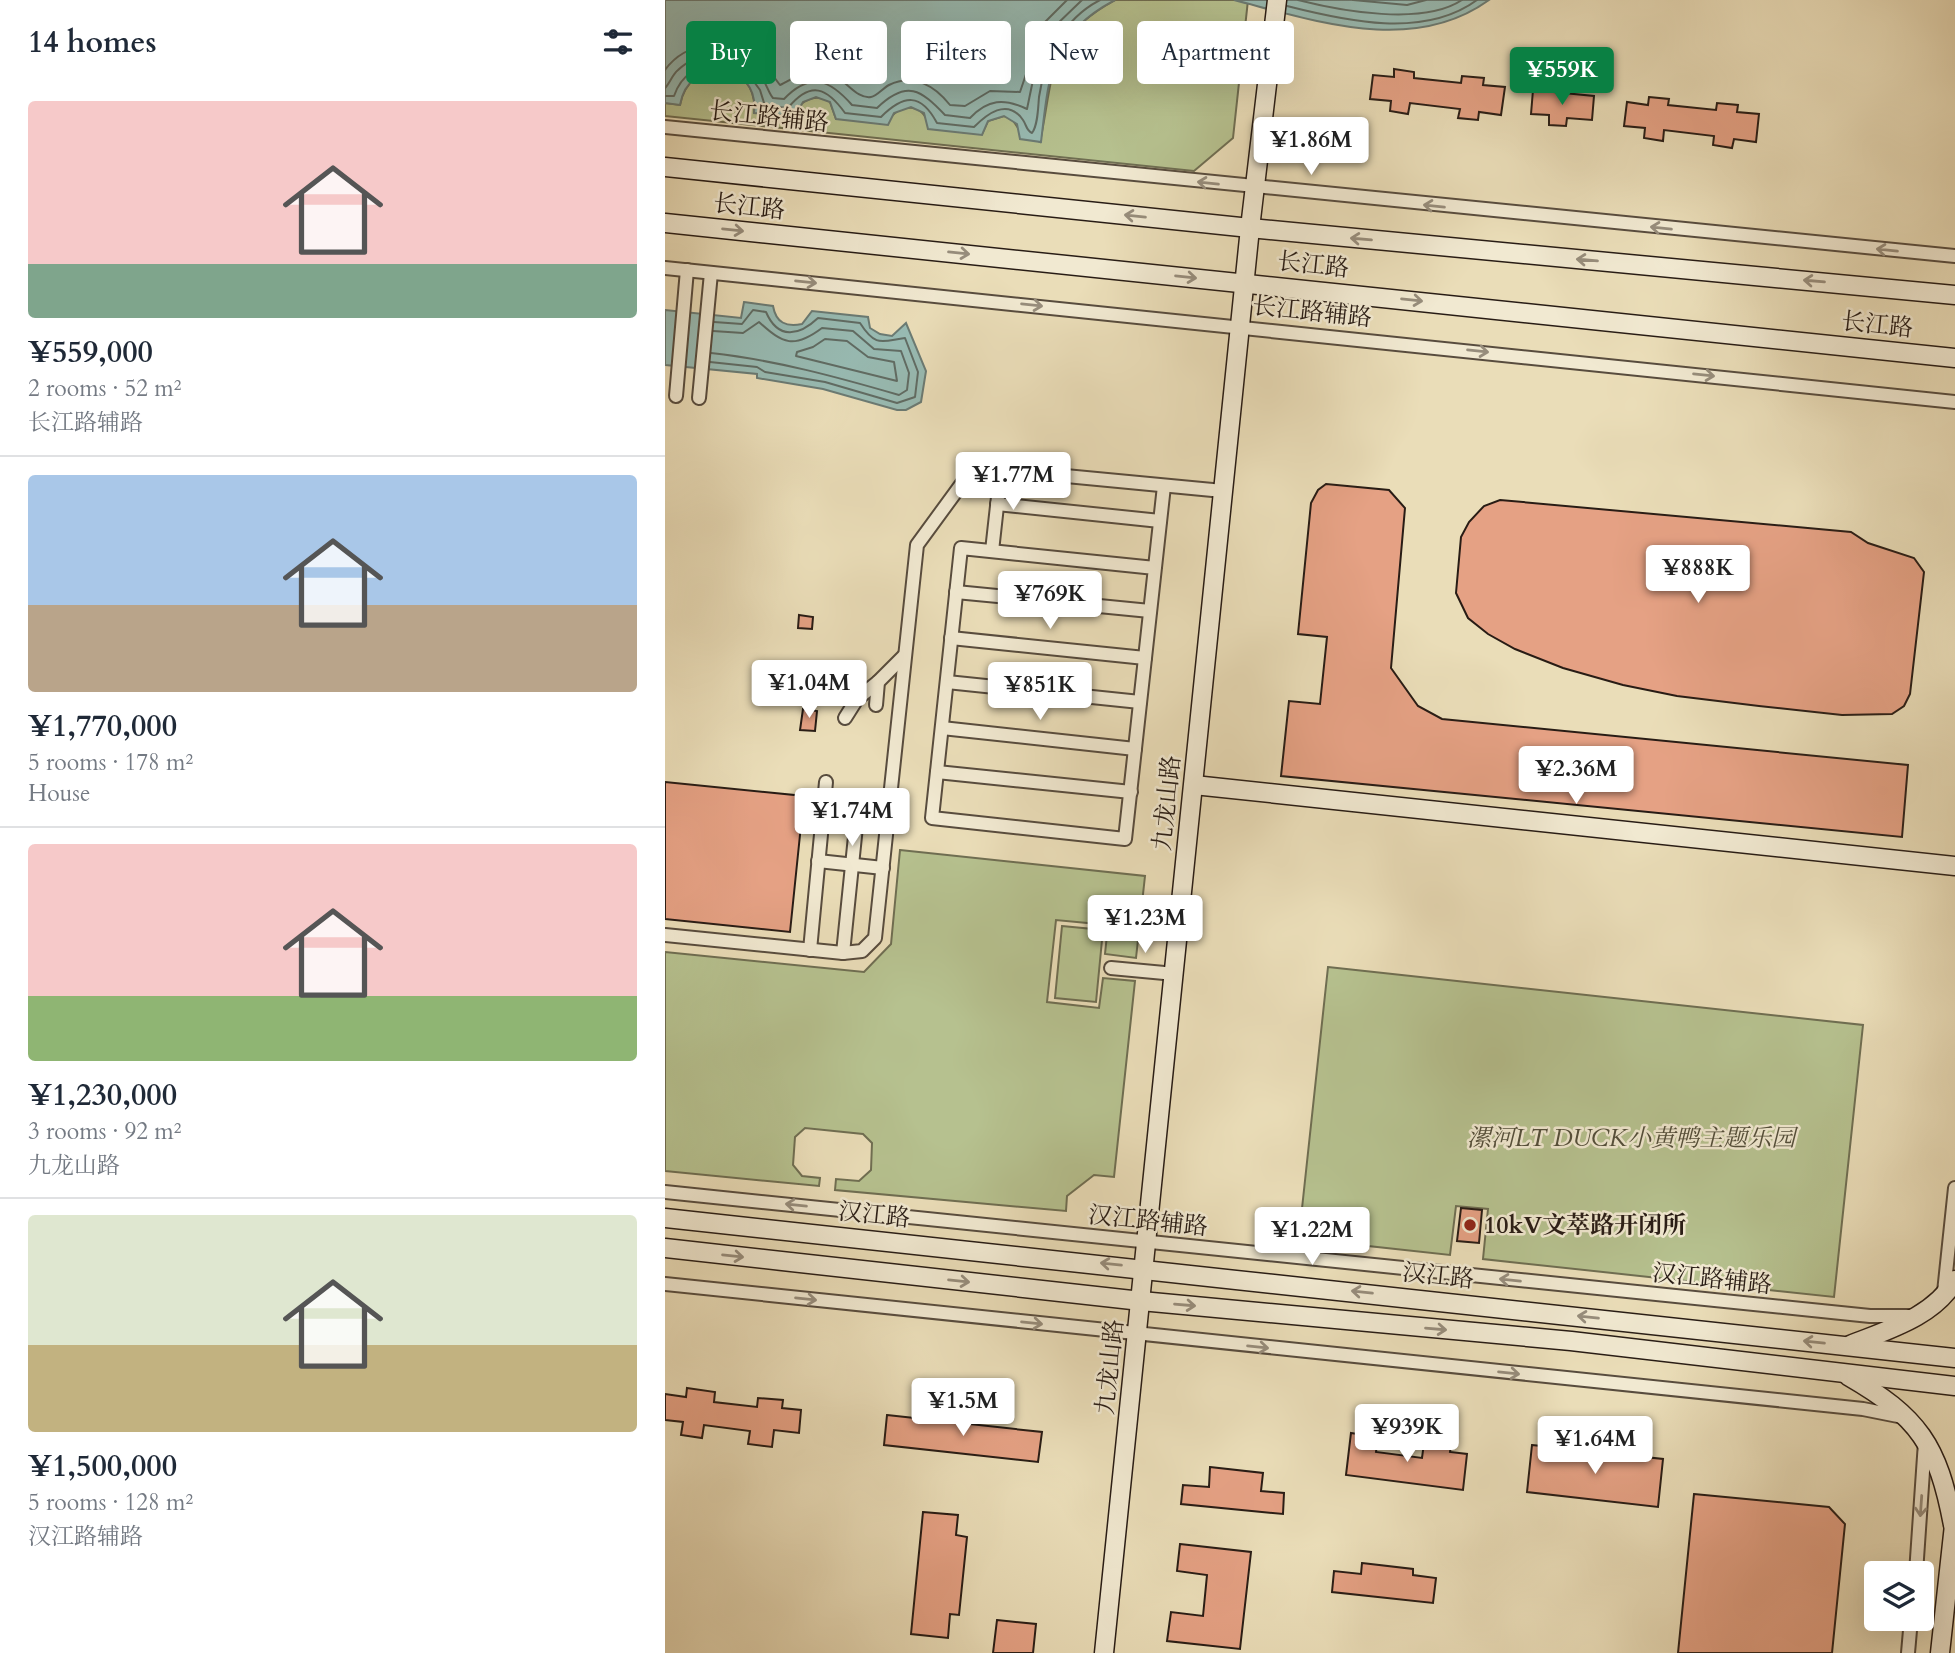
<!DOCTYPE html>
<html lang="en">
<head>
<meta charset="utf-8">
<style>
	:root { --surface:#fff; --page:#f2f2f3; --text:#1f2937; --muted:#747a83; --line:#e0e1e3; --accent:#0b8043 }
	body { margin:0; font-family:Cardo,"Noto Serif SC",serif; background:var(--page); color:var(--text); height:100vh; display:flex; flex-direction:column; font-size:26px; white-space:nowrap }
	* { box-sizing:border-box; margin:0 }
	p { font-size:23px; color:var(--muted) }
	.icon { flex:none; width:38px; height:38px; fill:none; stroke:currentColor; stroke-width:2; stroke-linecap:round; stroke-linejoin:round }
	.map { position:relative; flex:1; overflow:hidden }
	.side { display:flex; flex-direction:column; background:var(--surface); width:665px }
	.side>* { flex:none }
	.top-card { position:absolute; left:21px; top:21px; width:665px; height:63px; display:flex; gap:14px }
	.controls { position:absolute; left:1199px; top:1561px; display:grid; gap:14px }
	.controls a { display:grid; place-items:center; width:70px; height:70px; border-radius:7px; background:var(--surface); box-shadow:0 7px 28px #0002; font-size:35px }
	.price { position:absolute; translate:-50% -60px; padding:0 16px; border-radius:7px; background:#fff; color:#222; font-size:23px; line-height:46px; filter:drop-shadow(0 2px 4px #0008) }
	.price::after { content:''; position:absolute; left:50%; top:42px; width:21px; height:16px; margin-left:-10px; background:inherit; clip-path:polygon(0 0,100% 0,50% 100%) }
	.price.current { background:var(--accent); color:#fff }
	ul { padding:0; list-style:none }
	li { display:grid; align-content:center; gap:14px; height:371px; padding:0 28px }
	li+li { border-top:2px solid var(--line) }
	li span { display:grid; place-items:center; height:217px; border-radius:7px; color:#555 }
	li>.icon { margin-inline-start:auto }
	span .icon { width:126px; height:126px; fill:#fffc; stroke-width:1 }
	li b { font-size:30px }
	h2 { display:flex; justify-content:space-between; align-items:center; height:84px; padding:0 28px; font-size:30px }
	.pill { padding:0 24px; border-radius:7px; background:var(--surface); box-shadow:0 7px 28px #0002; font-size:24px; line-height:63px }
	.pill.current { background:var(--accent); color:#fff }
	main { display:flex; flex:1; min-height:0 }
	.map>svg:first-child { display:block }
	.green { fill:#b6c18f; stroke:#6f6e52; stroke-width:2 }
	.water { fill:#98bbb3; stroke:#6b7b74; stroke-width:2 }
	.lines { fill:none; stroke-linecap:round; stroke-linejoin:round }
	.shore { stroke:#606c64; stroke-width:2 }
	.building { fill:#e5a184; stroke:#281c15; stroke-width:2 }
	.street-casing { stroke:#584c3e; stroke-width:16 }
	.secondary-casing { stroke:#281c15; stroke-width:21 }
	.street { stroke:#f1e9d1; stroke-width:12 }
	.secondary { stroke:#f1e9d1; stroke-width:18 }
	.oneway { stroke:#978d7c }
	.poi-dot { fill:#8f2418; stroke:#f1e9d1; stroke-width:2.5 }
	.labels { text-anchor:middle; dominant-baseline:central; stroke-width:5; stroke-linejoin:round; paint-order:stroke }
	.street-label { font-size:24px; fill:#281c15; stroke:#f1e9d1 }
	.park-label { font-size:24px; font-style:italic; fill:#534e3a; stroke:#f1e9d1 }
	.poi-label { font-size:24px; font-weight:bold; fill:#281c15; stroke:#f1e9d1; text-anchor:start }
</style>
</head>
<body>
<main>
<section class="side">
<h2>14 homes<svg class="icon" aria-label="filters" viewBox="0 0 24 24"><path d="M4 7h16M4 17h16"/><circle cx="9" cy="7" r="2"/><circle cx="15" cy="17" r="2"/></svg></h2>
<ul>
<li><span style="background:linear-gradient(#f6c9c9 75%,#7fa58c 0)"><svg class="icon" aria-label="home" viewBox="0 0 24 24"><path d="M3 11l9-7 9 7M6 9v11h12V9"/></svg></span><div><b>¥559,000</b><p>2 rooms · 52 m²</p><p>长江路辅路</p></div></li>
<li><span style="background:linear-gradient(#a9c7e8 60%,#b9a48a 0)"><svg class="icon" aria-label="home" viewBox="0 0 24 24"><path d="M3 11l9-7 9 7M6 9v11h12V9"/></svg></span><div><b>¥1,770,000</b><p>5 rooms · 178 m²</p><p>House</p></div></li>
<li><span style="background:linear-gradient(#f6c9c9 70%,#8fb573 0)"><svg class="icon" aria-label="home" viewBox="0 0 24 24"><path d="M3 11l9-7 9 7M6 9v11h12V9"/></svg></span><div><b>¥1,230,000</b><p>3 rooms · 92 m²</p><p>九龙山路</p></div></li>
<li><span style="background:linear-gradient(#dfe7d0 60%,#c2b280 0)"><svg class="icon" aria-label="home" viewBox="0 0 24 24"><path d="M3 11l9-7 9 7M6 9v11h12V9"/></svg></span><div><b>¥1,500,000</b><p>5 rooms · 128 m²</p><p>汉江路辅路</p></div></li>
</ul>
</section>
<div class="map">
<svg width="1290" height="1653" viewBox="0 0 1290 1653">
	<rect width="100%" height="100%" fill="#eaddb8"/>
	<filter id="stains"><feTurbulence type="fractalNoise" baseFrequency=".00286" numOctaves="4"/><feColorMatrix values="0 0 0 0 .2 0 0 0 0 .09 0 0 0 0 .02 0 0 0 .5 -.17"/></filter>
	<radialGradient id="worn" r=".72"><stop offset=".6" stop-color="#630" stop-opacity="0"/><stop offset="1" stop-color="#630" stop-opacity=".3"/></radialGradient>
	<g class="green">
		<path d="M450,0H583L568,138L529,171L0,116V103L15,105C24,55 94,60 89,112L132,108C141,98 153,94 165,102L171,119L225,118C237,103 257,104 263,123L317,134L323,121L339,116L347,119L355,131L375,142C389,75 382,36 450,0Z"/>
		<polygon points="235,850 480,876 471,958 440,954 443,925 391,920 382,1002 434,1008 438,978 470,981 449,1177 429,1175 402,1196 401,1211 170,1190 171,1179 194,1181 206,1170 207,1143 198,1134 140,1128 130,1137 128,1165 137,1176 155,1178 154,1186 0,1171 0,952 199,972 226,944"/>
		<polygon points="397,926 438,930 431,1002 390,998"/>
		<polygon points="663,967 1198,1025 1169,1297 818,1259 823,1209 791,1206 785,1255 676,1243 677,1231 635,1227"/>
	</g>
	<g class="water">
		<path d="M0,0H450C385,34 384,75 376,142L355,139L352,124L339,116L323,121L317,135L263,129L259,113L246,107L229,113L223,125L171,119L165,102L151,97L138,102L130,116L89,113C95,60 23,55 15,105L0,103Z"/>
		<path d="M569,0H824C748,55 651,21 569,0Z"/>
		<path d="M79,302L108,306C111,323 121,327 137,324L147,311L203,317L205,328L215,334L227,336L241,323L261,371L256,402L241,410H232L158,389L92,378V374L0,365V310L76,318Z"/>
	</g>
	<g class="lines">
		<g class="shore">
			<path d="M633,0C676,11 758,26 797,0"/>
			<polyline points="688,0 742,5 761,0"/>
			<path d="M622,6C681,21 759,39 812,0"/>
			<path d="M0,70C20,42 63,36 90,55C101,63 107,75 115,85C124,81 133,74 144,72C177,65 186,100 206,97C212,96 218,88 224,85C249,73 270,86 285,105L300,106L325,91L355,92L378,24L402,0"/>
			<path d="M0,88C5,83 7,75 13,70C36,48 75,49 95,75C101,82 103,92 108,98L119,99C146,71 165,80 187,105L212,108C242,79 256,90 280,115L305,118C323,99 339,98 362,109L368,80L387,29L417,0"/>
			<path d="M0,96H9C17,73 34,64 58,63L84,75L95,90L100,106L123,108C146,80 162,88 180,113L216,117C239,94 256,93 272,123L309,127C321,115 342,97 358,120C362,126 361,130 367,133C373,125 373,108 374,97C380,57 398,19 435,0"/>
			<polygon points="160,339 182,341 203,357 229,362 232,381 131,356 132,352 148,347"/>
			<path d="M46,353C110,360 172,377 234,395L242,390L244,373L236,351L209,349L188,331L157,328C129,349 118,344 94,322L78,333L48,331"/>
			<path d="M45,362L92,367L100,372L160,382L232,403L250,397L253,372L240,338C217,341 211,348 195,323L153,318C134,336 113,340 101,312L88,310L77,324L49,322"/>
		</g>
	</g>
	<g class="building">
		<polygon points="729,69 749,72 749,78 796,83 797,76 819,78 818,85 840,87 836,115 814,112 813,120 793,118 795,109 745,103 743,114 725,111 726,101 705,99 708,75 729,77"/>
		<polygon points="868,90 929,96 927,120 902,118 901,126 884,125 884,115 866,114"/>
		<polygon points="984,97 1004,99 1003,105 1051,110 1052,103 1073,105 1072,112 1094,114 1091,142 1069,139 1067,148 1048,145 1049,136 999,130 998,141 979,138 980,128 959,126 962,102 983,105"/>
		<polygon points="661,484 724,490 740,508 726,668 753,706 777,719 1243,765 1237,837 616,776 624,701 655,704 662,637 633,634 646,503 653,490"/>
		<polygon points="835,500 1186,532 1203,543 1249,558 1259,572 1245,694 1239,706 1227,714 1177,715 1094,706 1012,696 958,685 898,668 850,649 823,634 803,618 791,593 796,537 804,522 819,506"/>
		<polygon points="134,615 148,617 147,629 133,628"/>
		<polygon points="138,709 152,711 150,731 135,730"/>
		<polygon points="0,782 139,796 125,932 0,919"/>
		<polygon points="796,1208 817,1210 814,1243 792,1241"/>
		<polygon points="22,1388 50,1392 49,1402 92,1407 93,1398 118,1400 117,1408 136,1410 134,1433 109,1430 107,1447 83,1444 85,1431 39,1425 37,1438 16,1435 18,1422 0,1420 0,1394 21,1397"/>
		<polygon points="222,1415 377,1432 373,1462 219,1445"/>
		<polygon points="686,1433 713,1437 711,1452 757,1458 759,1443 786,1446 785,1452 802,1454 798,1490 681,1475"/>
		<polygon points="867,1445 998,1459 993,1507 862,1492"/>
		<polygon points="545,1467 598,1473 596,1491 619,1493 618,1514 516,1504 518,1485 544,1487"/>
		<polygon points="1029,1494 1164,1507 1180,1524 1167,1653 1013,1653"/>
		<polygon points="258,1512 293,1515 291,1535 302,1537 294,1615 285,1614 283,1638 246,1634"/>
		<polygon points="515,1544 586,1552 575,1649 502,1641 506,1612 538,1616 542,1575 512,1571"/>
		<polygon points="697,1563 748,1569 748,1575 771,1578 768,1603 667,1592 669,1571 696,1574"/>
		<polygon points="332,1620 371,1624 368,1653 328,1653"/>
	</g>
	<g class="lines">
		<defs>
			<g id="street">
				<polyline points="0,127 1290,256"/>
				<polyline points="0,268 1290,402"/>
				<polyline points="11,396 22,270"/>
				<polyline points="34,398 46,273"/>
				<polyline points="332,504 495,521"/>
				<polyline points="327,551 336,470"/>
				<path d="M490,568L296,548L267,818L460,839C473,721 487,603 499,486"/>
				<polyline points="291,592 485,611"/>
				<polyline points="286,638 480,658"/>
				<polyline points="282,682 475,702"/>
				<polyline points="211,705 213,682 240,655"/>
				<polyline points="180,718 192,699 213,682"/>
				<polyline points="277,728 470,749"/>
				<polyline points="272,772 466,792"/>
				<polyline points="153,861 218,868"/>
				<polyline points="0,935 178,953 197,951 210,938 252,545 301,478 317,468 558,491"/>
				<polyline points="145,950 161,782"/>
				<polyline points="178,953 193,807"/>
				<polyline points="446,968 510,974"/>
				<polyline points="0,1192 1205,1316 1250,1316"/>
				<polyline points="0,1284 1198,1409 1238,1417"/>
				<polyline points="1279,1292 1290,1188"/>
				<polyline points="1251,1573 1260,1442"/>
				<polyline points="1243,1653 1246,1619"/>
			</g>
			<g id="secondary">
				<polyline points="0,167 585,228 1290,295"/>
				<polyline points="0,223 1290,358"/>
				<polyline points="529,785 1290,866"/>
				<polyline points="0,1218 1290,1358"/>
				<polyline points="0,1248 476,1301 906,1341 1290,1386"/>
				<path d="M1185,1345C1222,1330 1269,1317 1290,1280"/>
				<path d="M1183,1376C1254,1417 1273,1445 1288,1525"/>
				<polyline points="439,1653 585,228 612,0"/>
				<polyline points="1275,1653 1290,1516"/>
			</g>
		</defs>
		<use href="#street" class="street-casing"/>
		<use href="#secondary" class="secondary-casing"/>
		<use href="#street" class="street"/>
		<use href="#secondary" class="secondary"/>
	</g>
	<defs><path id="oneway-shaft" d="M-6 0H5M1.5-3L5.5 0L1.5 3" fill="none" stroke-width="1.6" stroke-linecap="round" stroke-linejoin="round" transform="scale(1.75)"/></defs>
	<g class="oneway">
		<use href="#oneway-shaft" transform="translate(543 183) rotate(-174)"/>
		<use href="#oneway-shaft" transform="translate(769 206) rotate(-174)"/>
		<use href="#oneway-shaft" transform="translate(470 216) rotate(-174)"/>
		<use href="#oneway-shaft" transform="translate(996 228) rotate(-174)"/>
		<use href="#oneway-shaft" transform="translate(68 230) rotate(6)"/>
		<use href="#oneway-shaft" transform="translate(696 239) rotate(-175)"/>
		<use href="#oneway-shaft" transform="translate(1222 250) rotate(-174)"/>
		<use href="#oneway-shaft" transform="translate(294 253) rotate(6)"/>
		<use href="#oneway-shaft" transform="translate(922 260) rotate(-175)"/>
		<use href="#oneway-shaft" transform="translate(521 277) rotate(6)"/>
		<use href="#oneway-shaft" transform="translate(1149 281) rotate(-175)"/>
		<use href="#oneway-shaft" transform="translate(141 282) rotate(6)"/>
		<use href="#oneway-shaft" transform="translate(747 300) rotate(6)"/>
		<use href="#oneway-shaft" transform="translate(367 305) rotate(6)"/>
		<use href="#oneway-shaft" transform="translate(813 351) rotate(6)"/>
		<use href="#oneway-shaft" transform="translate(1039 375) rotate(6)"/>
		<use href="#oneway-shaft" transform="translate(131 1205) rotate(-174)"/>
		<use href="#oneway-shaft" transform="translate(68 1256) rotate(6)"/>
		<use href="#oneway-shaft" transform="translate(446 1264) rotate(-174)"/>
		<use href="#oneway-shaft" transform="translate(845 1280) rotate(-174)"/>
		<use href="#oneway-shaft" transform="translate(294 1281) rotate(6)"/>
		<use href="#oneway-shaft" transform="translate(697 1292) rotate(-174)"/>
		<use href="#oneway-shaft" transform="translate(141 1299) rotate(6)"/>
		<use href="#oneway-shaft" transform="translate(520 1305) rotate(5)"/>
		<use href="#oneway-shaft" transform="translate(923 1317) rotate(-174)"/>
		<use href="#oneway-shaft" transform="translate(367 1323) rotate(6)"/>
		<use href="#oneway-shaft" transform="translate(771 1329) rotate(5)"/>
		<use href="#oneway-shaft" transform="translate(1149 1342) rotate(-174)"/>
		<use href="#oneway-shaft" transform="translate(593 1347) rotate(6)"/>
		<use href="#oneway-shaft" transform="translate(844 1373) rotate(6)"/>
		<use href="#oneway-shaft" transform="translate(1256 1506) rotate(94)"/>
	</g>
	<circle class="poi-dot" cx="805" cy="1225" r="7"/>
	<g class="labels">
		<g class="street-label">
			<text transform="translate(104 117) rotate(6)">长江路辅路</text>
			<text transform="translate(84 207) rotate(6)">长江路</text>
			<text transform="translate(648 265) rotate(6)">长江路</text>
			<text transform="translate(647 312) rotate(6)">长江路辅路</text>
			<text transform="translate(1212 325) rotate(6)">长江路</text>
			<text transform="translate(502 803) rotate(-84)">九龙山路</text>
			<text transform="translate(209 1215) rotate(6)">汉江路</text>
			<text transform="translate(483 1221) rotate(6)">汉江路辅路</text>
			<text transform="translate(773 1276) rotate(6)">汉江路</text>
			<text transform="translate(1047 1279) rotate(6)">汉江路辅路</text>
			<text transform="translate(445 1367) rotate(-84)">九龙山路</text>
		</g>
		<g class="park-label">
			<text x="966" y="1138">漯河LT DUCK小黄鸭主题乐园</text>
		</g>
		<g class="poi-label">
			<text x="819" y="1225">10kV文萃路开闭所</text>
		</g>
	</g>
	<rect width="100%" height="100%" filter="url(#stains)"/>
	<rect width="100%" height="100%" fill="url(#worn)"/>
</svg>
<div class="controls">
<a><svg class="icon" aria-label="layers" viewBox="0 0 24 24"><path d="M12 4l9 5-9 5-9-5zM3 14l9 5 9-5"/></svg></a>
</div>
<b class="price current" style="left:897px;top:107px">¥559K</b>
<b class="price" style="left:646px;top:177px">¥1.86M</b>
<b class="price" style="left:348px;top:512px">¥1.77M</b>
<b class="price" style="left:1033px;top:605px">¥888K</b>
<b class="price" style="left:385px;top:631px">¥769K</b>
<b class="price" style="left:144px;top:720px">¥1.04M</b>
<b class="price" style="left:375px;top:722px">¥851K</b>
<b class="price" style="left:911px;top:806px">¥2.36M</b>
<b class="price" style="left:187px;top:848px">¥1.74M</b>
<b class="price" style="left:480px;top:955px">¥1.23M</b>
<b class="price" style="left:647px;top:1267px">¥1.22M</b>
<b class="price" style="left:298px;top:1438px">¥1.5M</b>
<b class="price" style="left:742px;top:1464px">¥939K</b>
<b class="price" style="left:930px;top:1476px">¥1.64M</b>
<div class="top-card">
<a class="pill current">Buy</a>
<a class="pill">Rent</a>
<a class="pill">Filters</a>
<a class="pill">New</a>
<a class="pill">Apartment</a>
</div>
</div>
</main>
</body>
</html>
